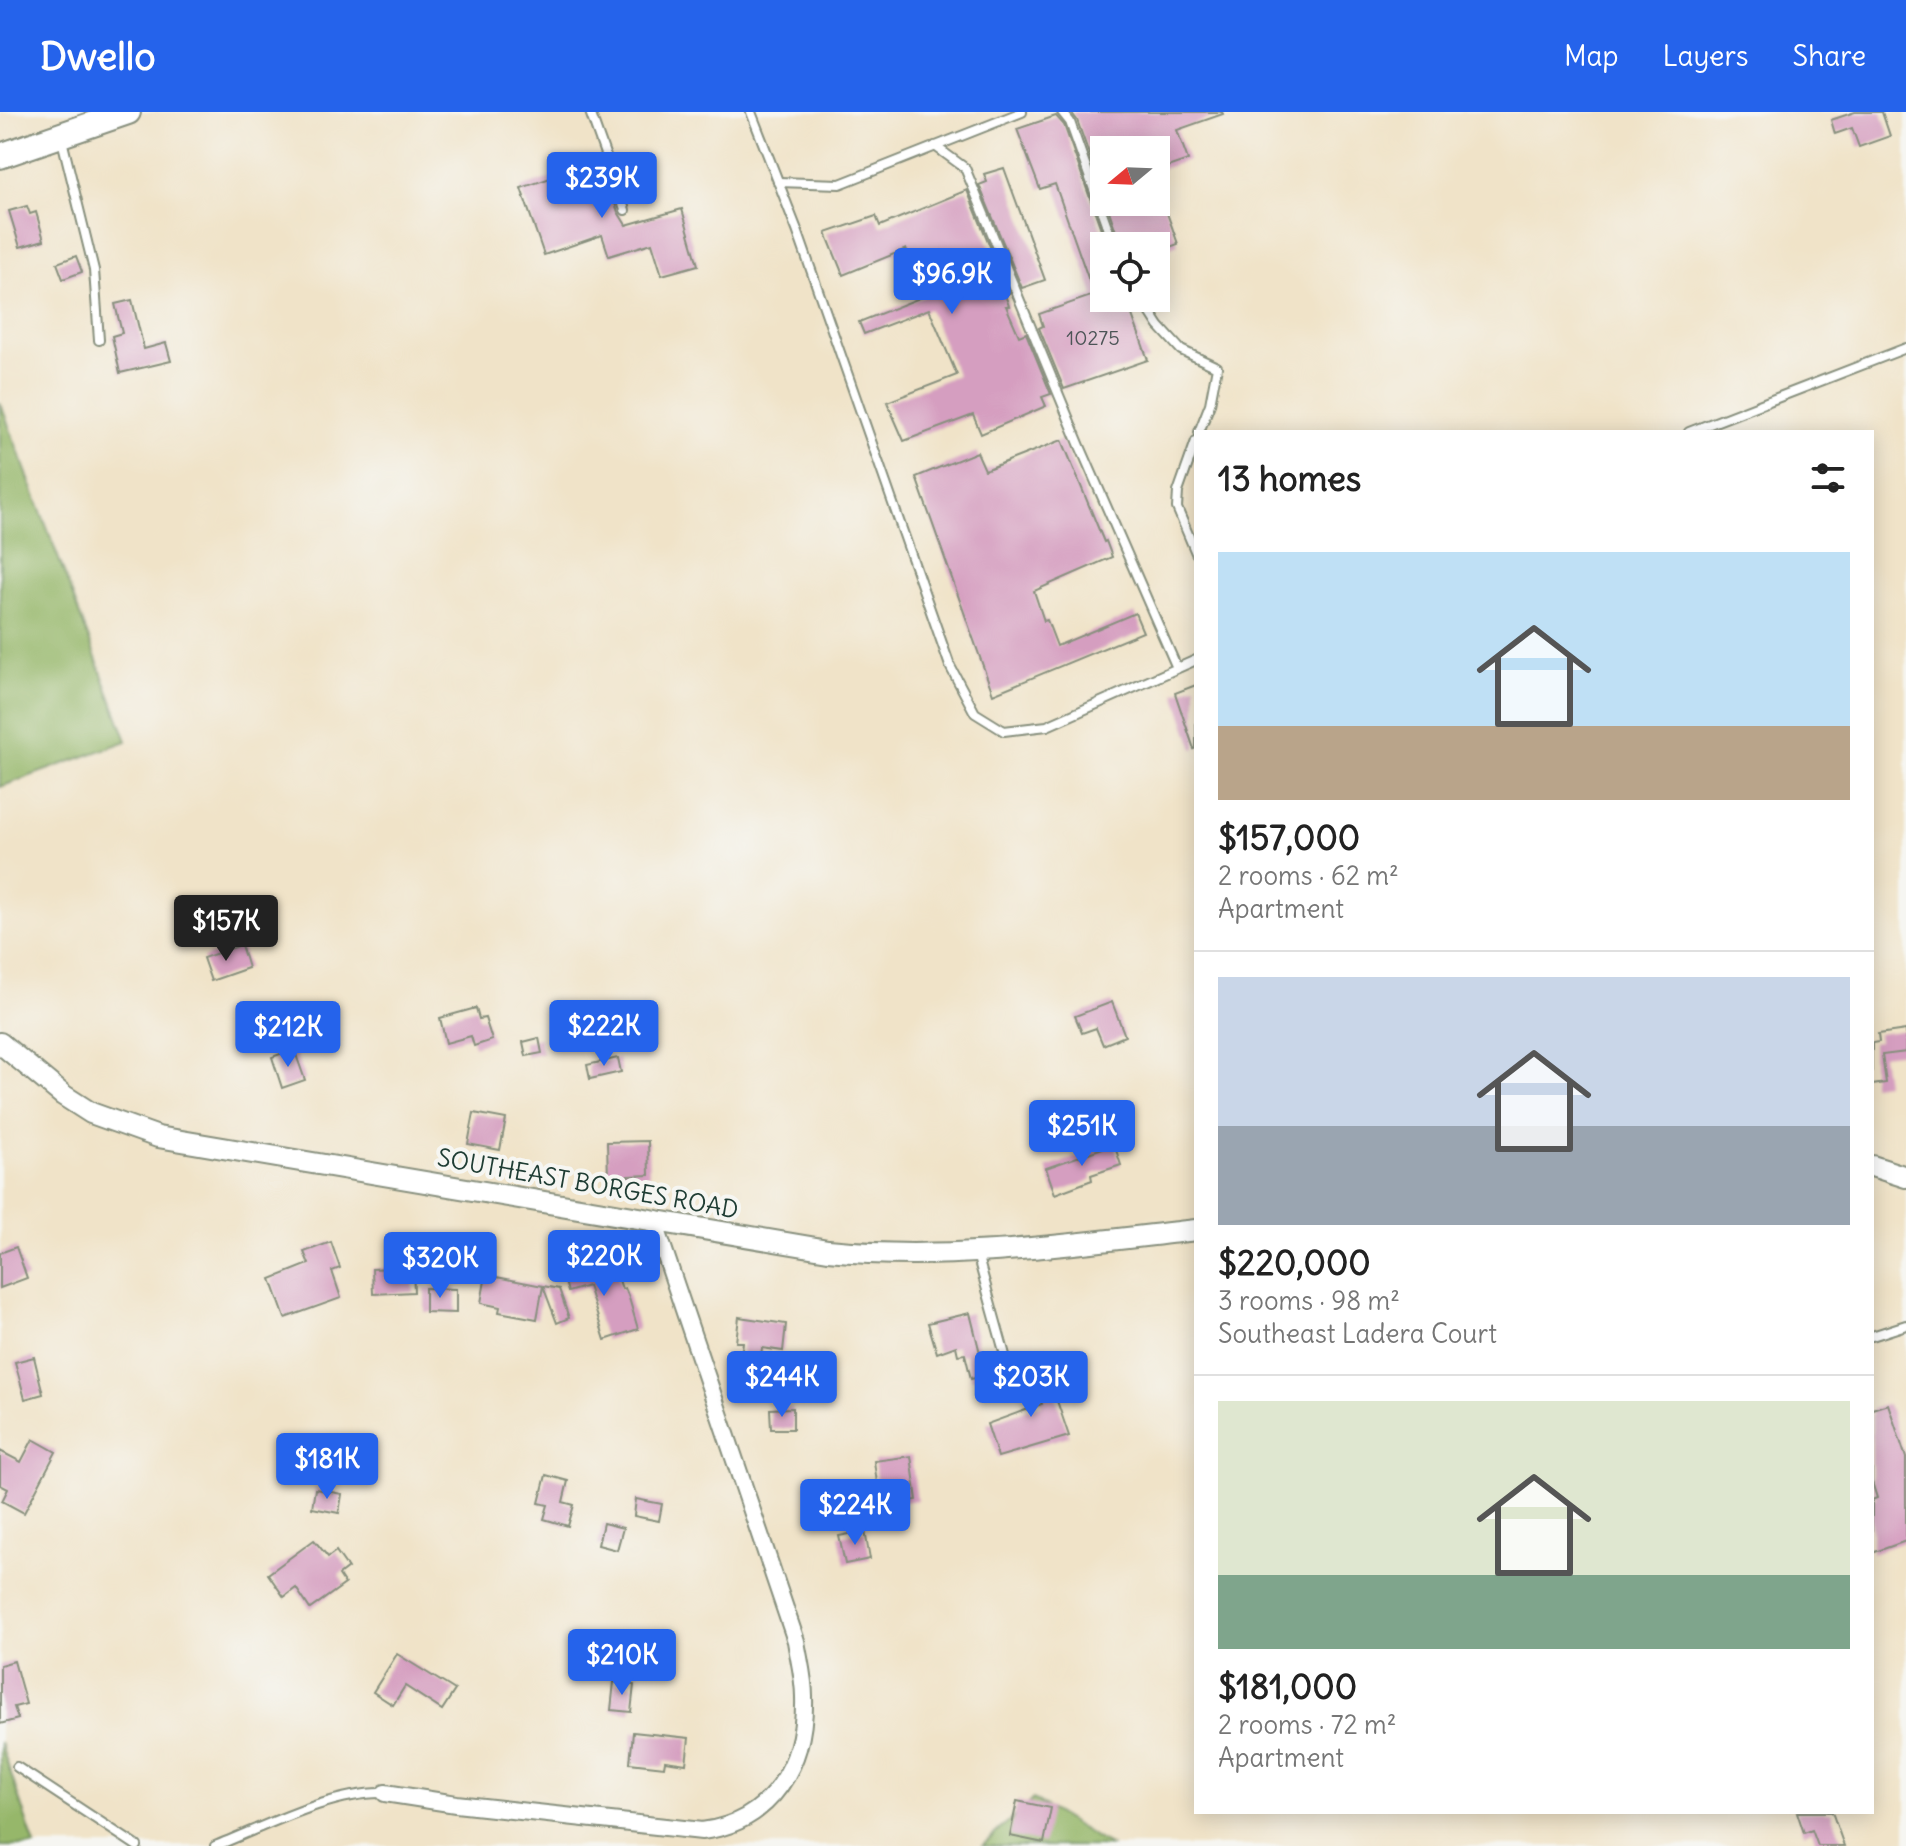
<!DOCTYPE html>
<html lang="en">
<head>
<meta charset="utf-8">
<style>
	:root { --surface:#fff; --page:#f6f6f6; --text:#222; --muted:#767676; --line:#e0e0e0; --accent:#2563eb }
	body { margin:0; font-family:Delius,sans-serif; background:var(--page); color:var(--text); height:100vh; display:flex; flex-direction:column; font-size:30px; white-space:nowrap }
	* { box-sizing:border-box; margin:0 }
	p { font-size:26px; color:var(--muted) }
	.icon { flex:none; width:44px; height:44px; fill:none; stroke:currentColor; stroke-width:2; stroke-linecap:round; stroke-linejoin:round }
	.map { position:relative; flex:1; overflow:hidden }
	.panel { position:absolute; left:1194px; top:318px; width:680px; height:1384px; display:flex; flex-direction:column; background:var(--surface); border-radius:0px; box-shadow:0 4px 20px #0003 }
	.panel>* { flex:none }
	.needle { width:52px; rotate:251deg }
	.fabs { position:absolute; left:1090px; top:24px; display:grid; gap:16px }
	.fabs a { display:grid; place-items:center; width:80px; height:80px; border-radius:0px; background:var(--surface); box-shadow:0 4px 20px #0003; font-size:40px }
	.price { position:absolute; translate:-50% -68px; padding:0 18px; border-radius:8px; background:var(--accent); color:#fff; font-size:26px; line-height:52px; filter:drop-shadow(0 2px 4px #0008) }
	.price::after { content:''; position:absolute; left:50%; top:48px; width:24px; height:18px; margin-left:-12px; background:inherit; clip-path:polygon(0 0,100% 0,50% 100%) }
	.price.on { background:#222; color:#fff }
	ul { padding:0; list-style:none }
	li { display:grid; align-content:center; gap:16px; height:424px; padding:0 24px }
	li+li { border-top:2px solid var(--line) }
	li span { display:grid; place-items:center; height:248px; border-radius:0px; color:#555 }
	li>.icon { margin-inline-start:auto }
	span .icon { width:144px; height:144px; fill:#fffc; stroke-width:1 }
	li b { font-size:34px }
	h2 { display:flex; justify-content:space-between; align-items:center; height:96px; padding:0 24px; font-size:34px }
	header { display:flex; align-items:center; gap:48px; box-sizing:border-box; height:112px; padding:0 40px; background:var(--accent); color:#fff }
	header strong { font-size:38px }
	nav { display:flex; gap:44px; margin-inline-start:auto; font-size:28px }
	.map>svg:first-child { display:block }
	.forest { fill:#96b76a; stroke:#5a7a4f; stroke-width:2 }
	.building { fill:#d59ec0 }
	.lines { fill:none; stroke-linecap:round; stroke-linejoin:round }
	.service-casing { stroke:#88907e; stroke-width:12 }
	.minor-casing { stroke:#88907e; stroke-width:20 }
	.tertiary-casing { stroke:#88907e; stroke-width:24 }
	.primary-casing { stroke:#88907e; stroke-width:28 }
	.service { stroke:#fff; stroke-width:8 }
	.minor { stroke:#fff; stroke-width:16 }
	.tertiary { stroke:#fff; stroke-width:20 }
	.primary { stroke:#fff; stroke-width:24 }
	.labels { text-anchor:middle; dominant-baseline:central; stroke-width:8; stroke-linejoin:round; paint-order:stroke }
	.number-label { font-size:20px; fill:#4c5557 }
	.street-label { font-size:24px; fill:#1f3d34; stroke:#f6f6f2 }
</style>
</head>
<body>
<header>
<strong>Dwello</strong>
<nav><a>Map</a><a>Layers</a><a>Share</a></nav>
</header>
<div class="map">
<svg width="1906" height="1734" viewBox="0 0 1906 1734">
	<rect width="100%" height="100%" fill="#f6f6f2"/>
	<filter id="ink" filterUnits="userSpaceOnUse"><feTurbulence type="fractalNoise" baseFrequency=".0125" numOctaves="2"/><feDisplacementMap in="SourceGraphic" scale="16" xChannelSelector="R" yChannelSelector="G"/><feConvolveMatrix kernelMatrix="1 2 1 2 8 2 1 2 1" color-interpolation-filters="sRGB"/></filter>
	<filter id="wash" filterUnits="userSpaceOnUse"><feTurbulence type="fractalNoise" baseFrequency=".006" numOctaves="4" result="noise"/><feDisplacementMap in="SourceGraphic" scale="32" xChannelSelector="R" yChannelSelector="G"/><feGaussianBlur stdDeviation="1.8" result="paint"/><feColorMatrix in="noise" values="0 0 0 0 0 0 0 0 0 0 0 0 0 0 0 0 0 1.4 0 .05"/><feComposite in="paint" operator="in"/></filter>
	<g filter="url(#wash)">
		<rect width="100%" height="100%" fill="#f0e3c8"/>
		<g class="forest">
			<polygon points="0,290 127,629 0,675"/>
			<polygon points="0,1630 35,1734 0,1734"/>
			<polygon points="1033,1687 1110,1734 982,1734"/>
		</g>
		<g id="blocks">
			<g class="building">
				<polygon points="1071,0 1222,0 1223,2 1177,18 1188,48 1156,59 1156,38 1104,38 1104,85 1077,8"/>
				<polygon points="1855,0 1882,0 1890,24 1859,35 1852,16 1835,22 1831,8"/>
				<polygon points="1056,4 1064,13 1107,134 1104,134 1104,186 1126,186 1148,248 1064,277 1039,216 1043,214 1039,202 1094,183 1055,72 1040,77 1017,17"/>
				<polygon points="600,49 618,100 626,113 682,97 698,153 662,163 652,131 609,144 602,123 544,143 521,76"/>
				<polygon points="1004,56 1045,168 1022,176 979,73 987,70 984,62"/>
				<polygon points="967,78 1009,181 1005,183 1009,194 1006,194 1019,224 1026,221 1051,282 1042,285 1046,294 981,322 973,303 904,329 887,290 957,263 929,197 864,222 859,210 925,184 906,137 843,163 826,121 876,104 880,114"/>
				<polygon points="1106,90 1163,90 1178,132 1159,139 1157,134 1121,134"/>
				<polygon points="27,94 30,102 36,100 44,128 20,135 9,99"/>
				<polygon points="76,144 82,160 63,167 57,151"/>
				<polygon points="132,188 144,237 166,231 171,249 120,261 112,224 122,221 115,192"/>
				<polygon points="1062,328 1104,430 1106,429 1112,445 1034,479 1044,509 1047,508 1057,534 1135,501 1143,520 993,582 916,365 977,340 985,358"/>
				<polygon points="1196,573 1196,636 1194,637 1175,581"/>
				<polygon points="241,833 248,856 211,869 203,846"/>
				<polygon points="1112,890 1125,924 1103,933 1096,916 1082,921 1075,904"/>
				<polygon points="476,896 479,907 485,906 492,928 474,934 471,924 446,931 440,906"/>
				<polygon points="1906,918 1906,940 1882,943 1886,971 1872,973 1872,931 1879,930 1878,922"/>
				<polygon points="539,926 542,941 526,944 523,930"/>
				<polygon points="294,937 305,968 282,976 272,945"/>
				<polygon points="618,946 621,960 590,967 587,953"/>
				<polygon points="474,1001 506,1007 500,1038 468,1032"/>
				<polygon points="648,1029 649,1063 608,1065 607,1030"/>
				<polygon points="1114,1032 1121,1053 1091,1063 1092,1068 1055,1082 1046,1056"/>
				<polygon points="331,1130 340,1156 332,1159 341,1186 285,1206 271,1167 309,1152 304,1140"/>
				<polygon points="16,1135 27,1166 0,1176 0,1141"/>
				<polygon points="588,1148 594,1166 616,1159 622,1177 625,1176 629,1186 638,1217 605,1228 588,1174 568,1180 561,1156"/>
				<polygon points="413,1155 414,1180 373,1182 372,1157"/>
				<polygon points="486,1163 543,1174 537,1207 499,1200 500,1195 481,1191"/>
				<polygon points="543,1174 559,1177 569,1206 557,1211"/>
				<polygon points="425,1176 456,1177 456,1201 425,1200"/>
				<polygon points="970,1201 980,1241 984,1240 989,1263 971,1267 965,1242 958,1243 956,1234 937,1241 928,1211"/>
				<polygon points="739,1205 786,1212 783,1239 762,1236 760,1254 740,1251 743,1230 736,1230"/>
				<polygon points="34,1245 43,1282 25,1287 15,1250"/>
				<polygon points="1042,1245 1069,1324 998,1345 987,1312 1042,1292 1028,1250"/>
				<polygon points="1888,1292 1906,1346 1906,1429 1872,1441 1872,1388 1877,1386 1872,1370 1872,1297"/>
				<polygon points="793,1296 793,1317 771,1317 770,1297"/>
				<polygon points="33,1327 56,1340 24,1401 2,1389 8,1377 0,1373 0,1339 21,1350"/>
				<polygon points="911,1344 917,1388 880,1393 874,1349"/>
				<polygon points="546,1363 568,1369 563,1390 574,1393 568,1414 544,1407 548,1393 539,1391"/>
				<polygon points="315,1377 342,1382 339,1401 312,1396"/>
				<polygon points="636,1387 662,1392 659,1409 634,1404"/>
				<polygon points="603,1411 623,1416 617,1438 598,1433"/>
				<polygon points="865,1419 870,1447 845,1452 839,1424"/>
				<polygon points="314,1428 328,1445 336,1439 348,1456 339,1463 345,1472 310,1497 296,1476 284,1485 268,1462"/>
				<polygon points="397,1542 455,1578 442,1598 405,1574 393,1593 373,1580"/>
				<polygon points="14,1549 26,1592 14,1595 18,1607 0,1612 0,1553"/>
				<polygon points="614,1570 634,1573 631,1600 611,1598"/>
				<polygon points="633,1620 689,1626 686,1652 665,1649 664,1655 630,1651"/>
				<polygon points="1017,1689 1051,1696 1044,1731 1010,1724"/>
				<polygon points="1797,1700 1832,1700 1844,1734 1818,1734 1812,1718 1804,1721"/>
			</g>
		</g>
	</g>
	<g filter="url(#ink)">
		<use href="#blocks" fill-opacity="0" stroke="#88907e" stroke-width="2"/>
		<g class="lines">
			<defs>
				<g id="service">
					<polyline points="590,0 625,98"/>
					<polyline points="751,0 797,118 950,554 975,601 1004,619 1047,614 1196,548"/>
					<polyline points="1062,0 1070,10 1114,134"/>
					<polyline points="62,28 94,158 99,228"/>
					<polyline points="935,34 965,56 1080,334 1177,556"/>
					<polyline points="778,70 840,72 1022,0"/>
					<polyline points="1141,186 1159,214 1181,238 1217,255 1210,292 1199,320"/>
					<polyline points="1689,320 1906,236"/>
					<polyline points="1196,329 1178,380 1177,396 1196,441"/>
					<polyline points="977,1142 1013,1272"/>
					<polyline points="1872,1224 1906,1213"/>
					<polyline points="17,1655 137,1734"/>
					<path d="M215,1734C264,1715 332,1679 385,1681"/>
				</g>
				<path id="minor" d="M385,1681L456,1692L702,1719C772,1710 806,1652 804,1585C804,1566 799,1548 796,1529L654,1109"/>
				<g id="tertiary">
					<path d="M0,931L63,983L91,1001L158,1025L828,1138C952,1150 1073,1132 1196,1118"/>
					<polyline points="1872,1054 1906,1065"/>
				</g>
				<polyline id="primary" points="0,44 128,0"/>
			</defs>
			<use href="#service" class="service-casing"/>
			<use href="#minor" class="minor-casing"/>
			<use href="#tertiary" class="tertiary-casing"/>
			<use href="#primary" class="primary-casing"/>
			<use href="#service" class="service"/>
			<use href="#minor" class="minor"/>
			<use href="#tertiary" class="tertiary"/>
			<use href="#primary" class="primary"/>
		</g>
	</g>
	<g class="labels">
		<g class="number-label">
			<text x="1093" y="225">10275</text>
		</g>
		<g class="street-label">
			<text transform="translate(588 1071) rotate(10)">SOUTHEAST BORGES ROAD</text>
		</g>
	</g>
</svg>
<div class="fabs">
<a><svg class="needle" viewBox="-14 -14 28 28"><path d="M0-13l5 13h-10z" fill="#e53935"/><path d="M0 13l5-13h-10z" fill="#767676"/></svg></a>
<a><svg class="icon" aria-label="locate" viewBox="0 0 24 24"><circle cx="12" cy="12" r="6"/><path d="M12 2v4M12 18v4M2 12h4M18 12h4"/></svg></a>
</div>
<b class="price" style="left:602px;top:108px">$239K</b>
<b class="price" style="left:952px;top:204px">$96.9K</b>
<b class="price on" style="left:226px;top:851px">$157K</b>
<b class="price" style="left:604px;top:956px">$222K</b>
<b class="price" style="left:288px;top:957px">$212K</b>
<b class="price" style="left:1082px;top:1056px">$251K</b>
<b class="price" style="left:604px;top:1186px">$220K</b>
<b class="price" style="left:440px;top:1188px">$320K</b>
<b class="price" style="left:782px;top:1307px">$244K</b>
<b class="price" style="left:1031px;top:1307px">$203K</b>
<b class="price" style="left:327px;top:1389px">$181K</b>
<b class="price" style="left:855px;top:1435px">$224K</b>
<b class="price" style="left:622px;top:1585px">$210K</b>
<section class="panel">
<h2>13 homes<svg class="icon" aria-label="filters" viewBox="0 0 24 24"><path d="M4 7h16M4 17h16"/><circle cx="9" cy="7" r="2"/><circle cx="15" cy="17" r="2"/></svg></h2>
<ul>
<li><span style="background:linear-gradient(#bfe0f5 70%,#b9a48a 0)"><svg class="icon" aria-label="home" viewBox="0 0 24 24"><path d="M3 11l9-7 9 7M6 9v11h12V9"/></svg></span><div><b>$157,000</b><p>2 rooms · 62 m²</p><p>Apartment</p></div></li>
<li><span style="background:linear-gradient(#c9d6e8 60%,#9aa5b1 0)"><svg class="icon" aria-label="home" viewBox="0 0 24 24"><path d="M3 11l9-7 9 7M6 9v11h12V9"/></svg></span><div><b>$220,000</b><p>3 rooms · 98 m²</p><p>Southeast Ladera Court</p></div></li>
<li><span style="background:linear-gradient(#dfe7d0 70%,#7fa58c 0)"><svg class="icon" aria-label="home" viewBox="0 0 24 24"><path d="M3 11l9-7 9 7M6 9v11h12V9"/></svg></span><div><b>$181,000</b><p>2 rooms · 72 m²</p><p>Apartment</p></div></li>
</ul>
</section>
</div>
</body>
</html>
